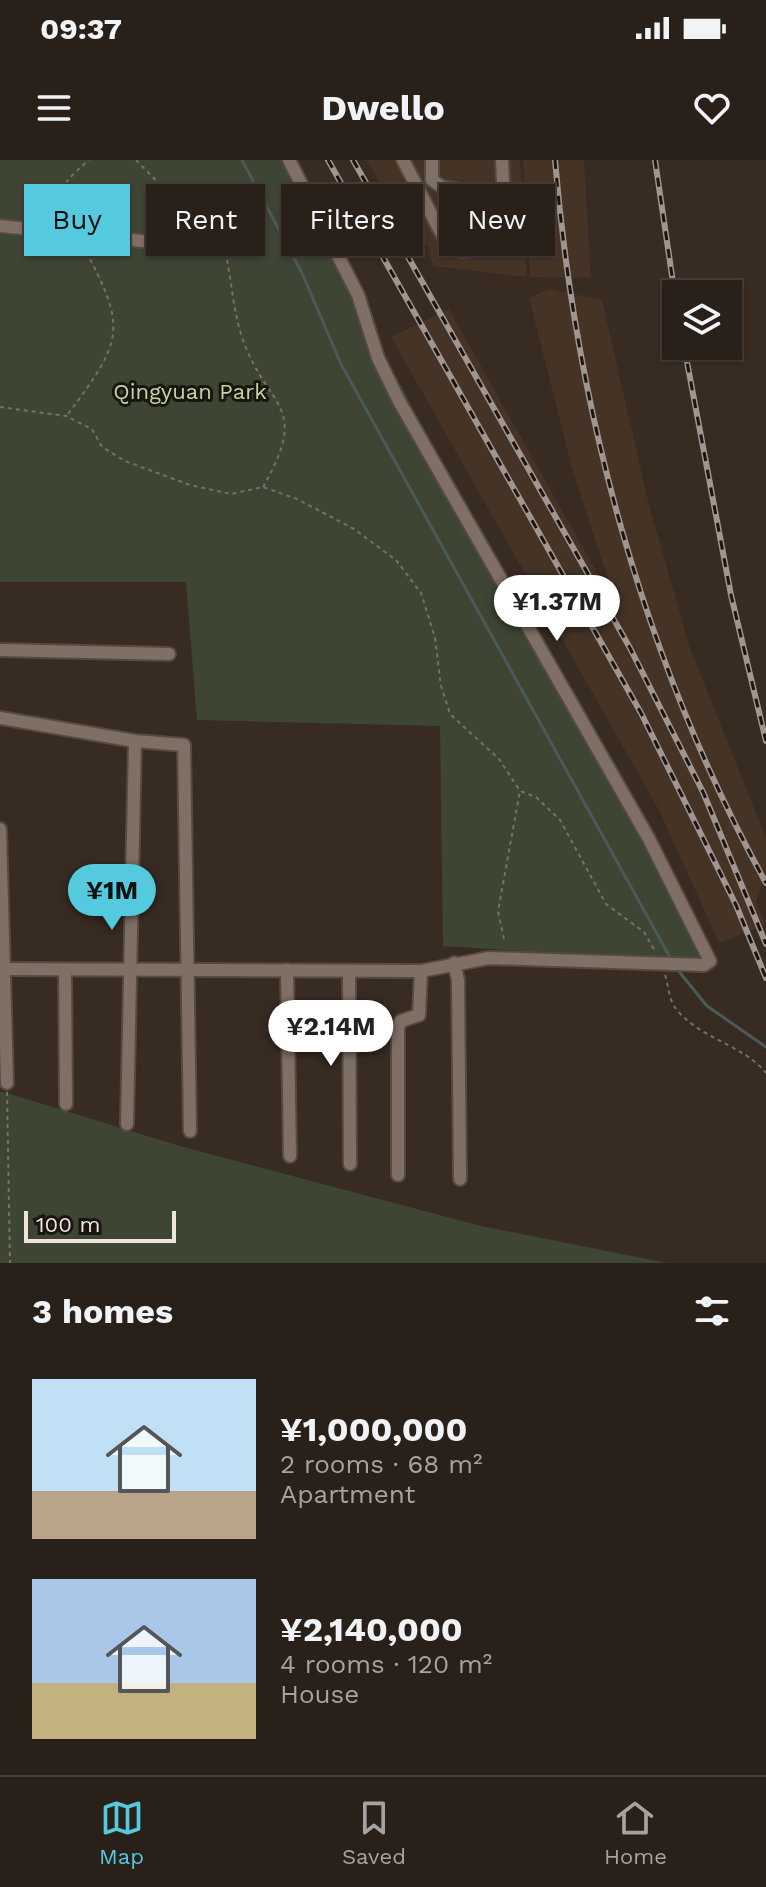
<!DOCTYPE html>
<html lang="en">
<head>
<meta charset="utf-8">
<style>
	:root { --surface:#2a201a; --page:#362d27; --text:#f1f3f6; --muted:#a5a3a2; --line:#463e39; --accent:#55cadf }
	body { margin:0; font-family:"Work Sans",sans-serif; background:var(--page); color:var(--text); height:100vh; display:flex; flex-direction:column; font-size:30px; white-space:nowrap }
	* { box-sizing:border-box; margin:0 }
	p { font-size:26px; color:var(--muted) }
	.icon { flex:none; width:44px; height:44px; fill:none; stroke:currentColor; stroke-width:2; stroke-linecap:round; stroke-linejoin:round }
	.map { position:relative; height:1103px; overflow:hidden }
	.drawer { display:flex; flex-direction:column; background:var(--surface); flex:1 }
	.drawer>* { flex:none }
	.hud { position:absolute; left:24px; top:24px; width:718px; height:72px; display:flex; gap:16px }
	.controls { position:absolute; left:662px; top:120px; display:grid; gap:16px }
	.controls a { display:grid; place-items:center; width:80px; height:80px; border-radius:0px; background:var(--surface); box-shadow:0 2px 6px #0004,0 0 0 2px var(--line); font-size:40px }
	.scale { position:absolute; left:24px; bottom:20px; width:152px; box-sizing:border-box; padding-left:8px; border:4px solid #eee5df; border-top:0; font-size:22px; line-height:28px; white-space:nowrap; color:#eee5df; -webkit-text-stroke:6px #1b1511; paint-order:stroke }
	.price { position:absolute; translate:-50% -68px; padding:0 18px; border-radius:28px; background:#fff; color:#222; font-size:26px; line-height:52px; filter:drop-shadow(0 2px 4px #0008) }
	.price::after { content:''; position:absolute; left:50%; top:48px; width:24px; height:18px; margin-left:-12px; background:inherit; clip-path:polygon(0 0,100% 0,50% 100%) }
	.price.on { background:var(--accent); color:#111 }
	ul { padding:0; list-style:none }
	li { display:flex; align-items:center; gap:24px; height:200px; padding:0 32px }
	li span { display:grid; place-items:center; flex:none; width:224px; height:160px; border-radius:0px; color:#555 }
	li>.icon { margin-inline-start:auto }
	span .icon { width:96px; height:96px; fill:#fffc; stroke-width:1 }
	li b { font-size:34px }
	h2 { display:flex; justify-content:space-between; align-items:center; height:96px; padding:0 32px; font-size:34px }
	.chip { padding:0 28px; border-radius:0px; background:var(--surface); box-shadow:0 2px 6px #0004,0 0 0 2px var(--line); font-size:28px; line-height:72px }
	.chip.on { background:var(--accent); color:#111 }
	.status { display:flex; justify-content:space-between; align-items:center; height:56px; padding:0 40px; background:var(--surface); direction:ltr }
	.status svg { height:22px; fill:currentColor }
	header { display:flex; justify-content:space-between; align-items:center; height:104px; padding:0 32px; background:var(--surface); font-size:36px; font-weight:700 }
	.tabs { display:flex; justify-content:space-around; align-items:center; height:112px; border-top:2px solid var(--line); background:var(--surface); font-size:22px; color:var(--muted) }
	.tabs a { display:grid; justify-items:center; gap:4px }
	.tabs .on { color:var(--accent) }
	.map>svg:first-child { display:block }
	.built { fill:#453326 }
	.green { fill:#3e4533 }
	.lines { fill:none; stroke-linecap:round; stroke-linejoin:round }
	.stream { stroke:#495a59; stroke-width:3 }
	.minor-casing { stroke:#554a42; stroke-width:16 }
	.path { stroke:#7a6f67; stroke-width:2; stroke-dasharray:4 4; stroke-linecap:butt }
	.minor { stroke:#7f6f65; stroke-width:12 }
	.rail-casing { stroke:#a1968f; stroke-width:6 }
	.rail { stroke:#1b1511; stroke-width:3; stroke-dasharray:9; stroke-linecap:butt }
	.labels { text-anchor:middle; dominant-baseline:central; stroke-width:6; stroke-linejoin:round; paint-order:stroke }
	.park-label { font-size:22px; fill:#c1d6a2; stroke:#1b1511 }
</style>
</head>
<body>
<div class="status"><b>09:37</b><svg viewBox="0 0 49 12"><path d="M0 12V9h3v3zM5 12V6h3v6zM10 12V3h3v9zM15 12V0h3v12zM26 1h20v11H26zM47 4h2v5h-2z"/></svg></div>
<header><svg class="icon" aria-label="menu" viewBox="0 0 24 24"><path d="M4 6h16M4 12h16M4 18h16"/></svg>Dwello<svg class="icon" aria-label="heart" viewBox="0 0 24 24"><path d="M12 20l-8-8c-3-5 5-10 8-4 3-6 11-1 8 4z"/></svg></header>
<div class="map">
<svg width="766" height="1103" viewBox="0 0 766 1103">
	<rect width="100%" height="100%" fill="#382b22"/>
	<g class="built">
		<polygon points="367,0 520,0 527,117 433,106 428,86 413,84"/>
		<polygon points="523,0 584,0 591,118 530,117"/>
		<polygon points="549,129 602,140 649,345 690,488 766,678 766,708 756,742 766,765 719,783 660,652 391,177 449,149 618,450 571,305 529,138"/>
	</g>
	<g class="green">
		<polygon points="0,0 281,0 707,803 443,786 440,566 197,560 186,422 0,422"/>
		<polygon points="0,931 180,986 481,1066 667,1103 0,1103"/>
	</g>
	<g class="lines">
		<g class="stream">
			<polyline points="242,0 302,113 341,204 671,799"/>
			<polyline points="677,809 707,846 766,887"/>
		</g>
		<defs>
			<g id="minor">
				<polyline points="403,0 447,84 462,91 506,86 502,0"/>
				<polyline points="432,0 432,20 442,27 503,37"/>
				<polyline points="0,66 226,90"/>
				<polyline points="0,490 169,494"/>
				<polyline points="0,558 135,581 184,585 190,971"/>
				<polyline points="0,669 7,923"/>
				<polyline points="454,803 458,820 460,1019"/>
				<polyline points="4,809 421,811 489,798 704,805 710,801 649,679 399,241 378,198 358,135 289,0"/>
				<polyline points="65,810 66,944"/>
				<polyline points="287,810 290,996"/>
				<polyline points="349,811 350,1004"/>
				<polyline points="127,964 135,581"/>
				<polyline points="398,1015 398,867 401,861 419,855 421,811"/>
			</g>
		</defs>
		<use href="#minor" class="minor-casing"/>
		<g class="path">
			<polyline points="136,0 210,76"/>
			<path d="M60,61C52,32 68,18 89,0"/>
			<path d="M227,100C232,126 234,155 243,180C268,250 311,243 263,327"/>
			<polyline points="0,247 66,256 92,269 102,287 125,301 190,325 231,334 263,327 297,339 354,369 396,400 421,433 435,478 441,526 450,554 499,599 520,631 536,637 560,660 606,744 644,772 655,791"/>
			<path d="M68,254C123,180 128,169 83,86"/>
			<polyline points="504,779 498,751 520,631"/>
			<path d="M665,815C668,824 669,838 674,846C696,878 743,884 766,913"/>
			<polyline points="7,932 10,1103"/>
		</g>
		<use href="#minor" class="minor"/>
		<defs>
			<g id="rail">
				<polyline points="328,0 641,553 736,745 766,818"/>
				<polyline points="353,0 630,488 703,632 766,784"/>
				<path d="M555,0C576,251 644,502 766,723"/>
				<polyline points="655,0 676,143"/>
				<polyline points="684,186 731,435 766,581"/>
			</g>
		</defs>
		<use href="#rail" class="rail-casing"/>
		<use href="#rail" class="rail"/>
	</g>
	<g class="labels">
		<g class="park-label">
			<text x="190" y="231">Qingyuan Park</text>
		</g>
	</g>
</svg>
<div class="controls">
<a><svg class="icon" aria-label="layers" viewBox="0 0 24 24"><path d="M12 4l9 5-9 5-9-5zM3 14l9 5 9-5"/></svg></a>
</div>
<div class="scale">100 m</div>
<b class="price" style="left:557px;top:483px">¥1.37M</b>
<b class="price on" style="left:112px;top:772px">¥1M</b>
<b class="price" style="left:331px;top:908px">¥2.14M</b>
<div class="hud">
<a class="chip on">Buy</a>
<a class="chip">Rent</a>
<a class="chip">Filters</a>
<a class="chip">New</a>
</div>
</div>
<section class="drawer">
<h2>3 homes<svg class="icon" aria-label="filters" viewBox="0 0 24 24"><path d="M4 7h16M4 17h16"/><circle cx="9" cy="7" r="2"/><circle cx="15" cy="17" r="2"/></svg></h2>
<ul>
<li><span style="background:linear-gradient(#bfe0f5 70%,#b9a48a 0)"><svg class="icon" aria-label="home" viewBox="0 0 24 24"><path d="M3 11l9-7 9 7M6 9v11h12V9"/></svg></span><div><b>¥1,000,000</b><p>2 rooms · 68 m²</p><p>Apartment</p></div></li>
<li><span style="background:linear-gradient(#a9c7e8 65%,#c2b280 0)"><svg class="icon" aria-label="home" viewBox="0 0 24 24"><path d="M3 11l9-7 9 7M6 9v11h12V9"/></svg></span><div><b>¥2,140,000</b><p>4 rooms · 120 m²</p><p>House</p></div></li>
</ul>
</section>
<nav class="tabs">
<a class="on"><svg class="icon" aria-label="map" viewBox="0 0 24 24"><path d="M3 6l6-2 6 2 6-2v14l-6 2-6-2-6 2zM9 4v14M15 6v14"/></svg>Map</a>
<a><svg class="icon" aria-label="saved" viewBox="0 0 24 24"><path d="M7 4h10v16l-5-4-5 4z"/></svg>Saved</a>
<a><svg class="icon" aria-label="home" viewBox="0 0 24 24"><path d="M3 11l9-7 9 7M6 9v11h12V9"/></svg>Home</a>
</nav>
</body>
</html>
